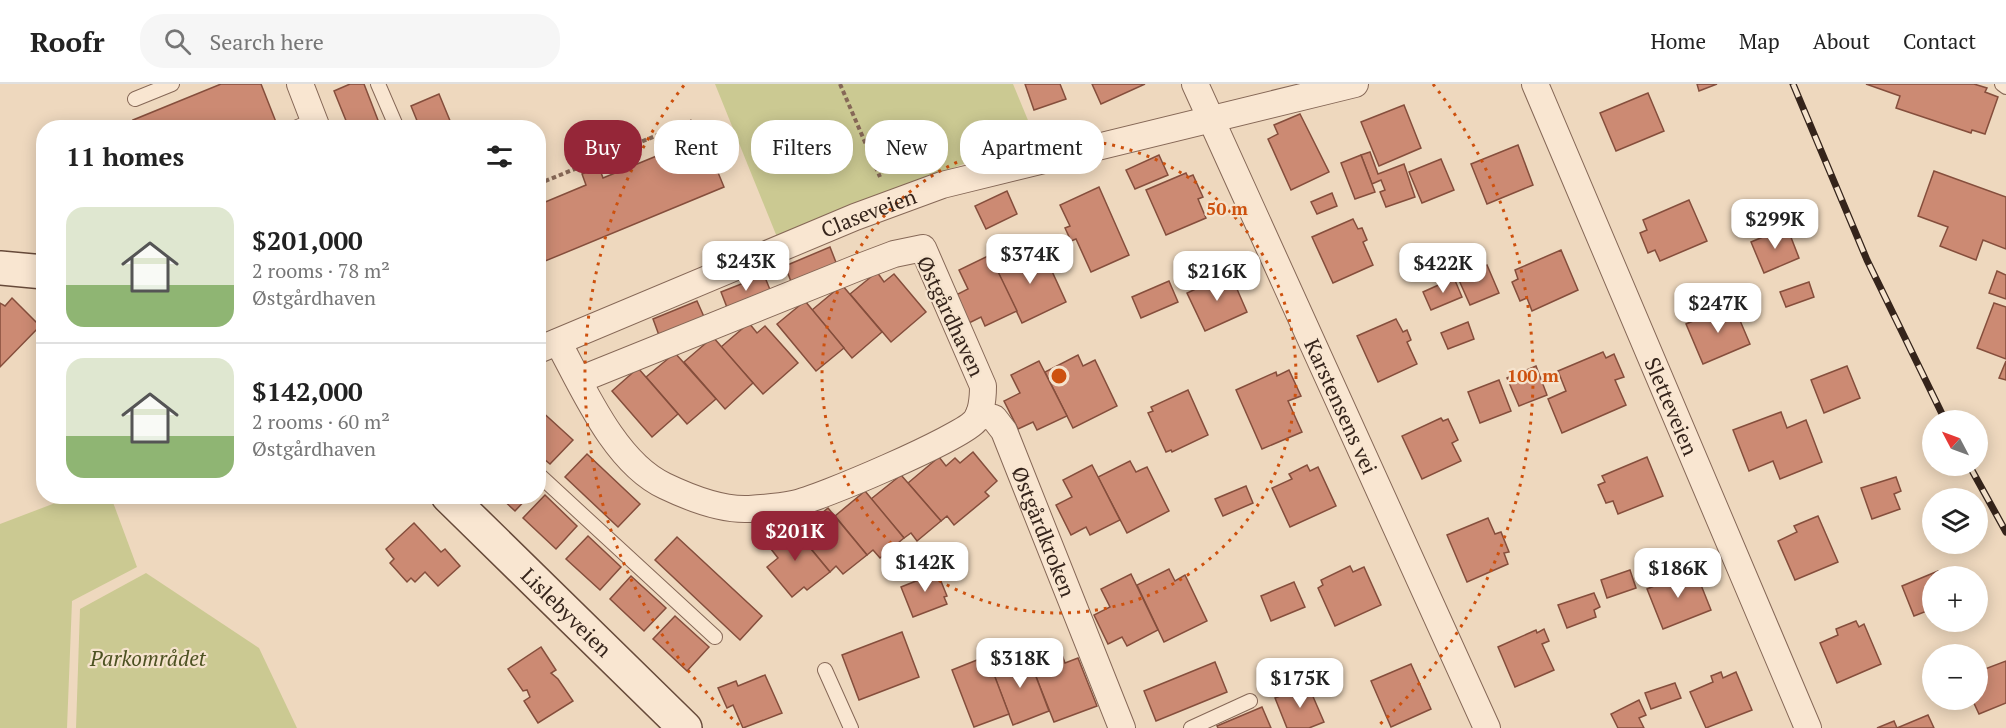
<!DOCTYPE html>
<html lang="en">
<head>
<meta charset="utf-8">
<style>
	:root { --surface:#fff; --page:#f6f6f6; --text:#222; --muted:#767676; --line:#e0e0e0; --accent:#952638 }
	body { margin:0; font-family:"PT Serif",serif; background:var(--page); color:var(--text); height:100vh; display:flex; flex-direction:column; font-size:22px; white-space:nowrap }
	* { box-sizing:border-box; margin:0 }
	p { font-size:20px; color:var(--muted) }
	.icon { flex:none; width:33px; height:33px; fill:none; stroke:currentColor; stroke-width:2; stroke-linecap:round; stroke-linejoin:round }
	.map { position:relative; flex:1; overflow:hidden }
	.details { position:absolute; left:36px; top:36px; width:510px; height:384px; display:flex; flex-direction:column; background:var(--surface); border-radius:24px; box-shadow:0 3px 15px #0003 }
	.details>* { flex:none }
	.top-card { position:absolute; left:564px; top:36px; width:570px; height:54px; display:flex; gap:12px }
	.needle { width:39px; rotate:311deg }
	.tools { position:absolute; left:1922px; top:326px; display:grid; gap:12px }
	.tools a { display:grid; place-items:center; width:66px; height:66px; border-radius:50%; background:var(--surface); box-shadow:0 3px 15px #0003; font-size:30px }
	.price { position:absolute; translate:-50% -51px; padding:0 14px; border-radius:12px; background:#fff; color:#222; font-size:20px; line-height:39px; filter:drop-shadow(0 2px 3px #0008) }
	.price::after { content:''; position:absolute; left:50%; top:36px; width:18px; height:14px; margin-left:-9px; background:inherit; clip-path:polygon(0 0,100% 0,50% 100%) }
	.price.selected { background:var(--accent); color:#fff }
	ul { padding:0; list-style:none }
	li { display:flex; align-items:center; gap:18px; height:150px; padding:0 30px }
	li+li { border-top:2px solid var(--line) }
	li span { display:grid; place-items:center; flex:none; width:168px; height:120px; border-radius:18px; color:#555 }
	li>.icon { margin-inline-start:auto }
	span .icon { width:72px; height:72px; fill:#fffc; stroke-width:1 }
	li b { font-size:26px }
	h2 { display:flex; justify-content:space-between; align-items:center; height:72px; padding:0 30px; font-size:26px }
	.chip { padding:0 21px; border-radius:24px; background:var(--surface); box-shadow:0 3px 15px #0003; font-size:21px; line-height:54px }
	.chip.selected { background:var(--accent); color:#fff }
	header { display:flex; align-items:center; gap:36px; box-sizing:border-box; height:84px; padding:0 30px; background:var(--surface); border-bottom:2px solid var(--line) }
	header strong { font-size:28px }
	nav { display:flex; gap:33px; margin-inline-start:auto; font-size:21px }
	.search { width:420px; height:54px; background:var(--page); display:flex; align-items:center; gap:15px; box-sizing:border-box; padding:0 21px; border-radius:24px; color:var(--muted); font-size:22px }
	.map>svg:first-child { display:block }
	.green { fill:#cbc992 }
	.building { fill:#cc8a73; stroke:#854e3c; stroke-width:1.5 }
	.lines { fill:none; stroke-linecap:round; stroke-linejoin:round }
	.lane-casing { stroke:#866857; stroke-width:16 }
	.street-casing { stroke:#866857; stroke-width:28 }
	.secondary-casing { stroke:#674a3a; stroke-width:36 }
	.path { stroke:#866857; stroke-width:4; stroke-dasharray:4.5 3; stroke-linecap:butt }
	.lane { stroke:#f9e6d1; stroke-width:14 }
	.street { stroke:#f9e6d1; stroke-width:26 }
	.secondary { stroke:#f9e6d1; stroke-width:33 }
	.rail-casing { stroke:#35241b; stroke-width:7 }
	.rail { stroke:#f5e3cd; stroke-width:4.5; stroke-dasharray:14; stroke-linecap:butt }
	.ring { fill:none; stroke:#cd510e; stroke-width:3; stroke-dasharray:3 6 }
	.labels { text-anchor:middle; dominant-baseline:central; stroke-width:4.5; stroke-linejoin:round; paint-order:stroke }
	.street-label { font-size:21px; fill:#35241b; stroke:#f5e3cd }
	.park-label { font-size:21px; font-style:italic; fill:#4d5222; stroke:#f5e3cd }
	.centre { fill:#cd510e; stroke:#f5e3cd; stroke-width:3 }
	.ring-label { font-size:18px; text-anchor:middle; font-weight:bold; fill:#cd510e; stroke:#f5e3cd; stroke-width:4.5; stroke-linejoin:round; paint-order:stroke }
</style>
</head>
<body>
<header>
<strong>Roofr</strong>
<div class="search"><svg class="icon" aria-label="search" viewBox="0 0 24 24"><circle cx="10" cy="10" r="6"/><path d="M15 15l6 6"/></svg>Search here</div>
<nav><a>Home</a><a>Map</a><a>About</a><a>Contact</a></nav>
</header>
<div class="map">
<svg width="2006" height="644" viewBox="0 0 2006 644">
	<rect width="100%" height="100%" fill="#eed8be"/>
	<g class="green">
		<polygon points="715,0 1013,0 1037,58 971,77 777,153"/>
		<polygon points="71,413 111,413 137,483 72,517 67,644 0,644 0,440"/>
		<polygon points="146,489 259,564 297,644 76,644 80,525"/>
	</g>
	<g class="building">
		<polygon points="221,0 261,0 276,38 262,44 137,44 133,36"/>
		<polygon points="350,0 364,0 381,44 349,44 334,7"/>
		<polygon points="1025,0 1060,0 1066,15 1034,26"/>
		<polygon points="1092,0 1145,0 1101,20"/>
		<polygon points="1697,0 1717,0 1699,7"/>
		<polygon points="1866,0 1974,0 1987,4 1985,8 1998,13 1985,50 1972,46 1971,49 1896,24 1900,12"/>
		<polygon points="1648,9 1664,47 1616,67 1600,29"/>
		<polygon points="439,10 453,44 420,44 411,22"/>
		<polygon points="1404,21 1421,64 1379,82 1361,38"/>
		<polygon points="1300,30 1329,88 1291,106 1268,55 1278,50 1274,41"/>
		<polygon points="703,52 724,103 538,180 538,121 586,101 582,90 599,83 603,94 659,71 655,60 672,53 676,63"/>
		<polygon points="1518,61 1533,101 1487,120 1471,80"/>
		<polygon points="1370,68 1378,90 1404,80 1415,113 1386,123 1380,108 1385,106 1381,96 1372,100 1361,71"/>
		<polygon points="1159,71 1168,91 1135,105 1126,86"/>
		<polygon points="1361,71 1375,108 1355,115 1341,79"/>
		<polygon points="1441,75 1454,106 1422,119 1409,88"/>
		<polygon points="1934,87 2006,113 2006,165 1983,156 1976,176 1940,162 1948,143 1918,132"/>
		<polygon points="1186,89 1188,93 1193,91 1203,113 1198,115 1206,134 1166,151 1146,106"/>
		<polygon points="1099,103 1129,171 1091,188 1076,155 1071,157 1065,144 1070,142 1060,121"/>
		<polygon points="1007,107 1017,130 986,145 975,122"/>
		<polygon points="1332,109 1337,122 1317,130 1311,118"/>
		<polygon points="1689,116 1707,157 1660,177 1655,166 1648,169 1640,149 1647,146 1643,136"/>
		<polygon points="1353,135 1358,145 1362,144 1367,156 1363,158 1373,181 1333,199 1312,153"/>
		<polygon points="1787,143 1799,174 1764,189 1751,158"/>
		<polygon points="830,163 837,181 792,200 785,182"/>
		<polygon points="1029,166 1034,177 1045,172 1066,218 1022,239 995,182"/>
		<polygon points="1561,166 1578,206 1532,227 1527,214 1520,217 1512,198 1518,195 1515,186"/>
		<polygon points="990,171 1017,227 985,242 981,233 967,240 954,212 968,205 959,186"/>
		<polygon points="1487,181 1499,209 1470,221 1458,194"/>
		<polygon points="1997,187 2006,191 2006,215 1989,209"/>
		<polygon points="877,188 884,198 894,190 926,228 891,258 850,210"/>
		<polygon points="1230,189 1247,228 1205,247 1187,209"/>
		<polygon points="764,191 771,208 728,226 721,208"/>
		<polygon points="1454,194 1462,213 1431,226 1423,208"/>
		<polygon points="1169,197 1178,218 1141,234 1132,213"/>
		<polygon points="1809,198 1814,213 1786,223 1780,208"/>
		<polygon points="842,201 882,248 852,274 812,226"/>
		<polygon points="12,214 40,242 0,283 0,219 5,222"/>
		<polygon points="697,217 705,235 660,254 653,235"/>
		<polygon points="805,217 844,264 816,287 777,240"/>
		<polygon points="1994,219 2006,223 2006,275 1977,264"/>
		<polygon points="1733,220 1750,260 1703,280 1686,240"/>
		<polygon points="1396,235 1403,248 1407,246 1411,256 1407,258 1417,280 1378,298 1357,252"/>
		<polygon points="1468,238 1474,255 1448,265 1441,249"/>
		<polygon points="749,239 757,249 765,242 798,279 763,310 721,263"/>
		<polygon points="713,253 753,299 725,325 684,278"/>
		<polygon points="1603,268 1606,274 1614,270 1624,293 1615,296 1626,321 1562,349 1548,315 1566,307 1558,287"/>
		<polygon points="675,269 716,315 687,340 646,293"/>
		<polygon points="1078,271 1083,282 1095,276 1117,322 1073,344 1045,288"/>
		<polygon points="1039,277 1067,332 1037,346 1033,338 1018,345 1004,317 1020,309 1011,291"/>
		<polygon points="2006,277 2006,296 1999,294"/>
		<polygon points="1536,282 1547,311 1519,322 1507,294"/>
		<polygon points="1847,282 1860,314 1824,329 1811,296"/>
		<polygon points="638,284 678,330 652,353 612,307"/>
		<polygon points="1289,286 1301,312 1288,317 1302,348 1262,365 1236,306 1276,288 1277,292"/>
		<polygon points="1499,296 1511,327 1480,339 1468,308"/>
		<polygon points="1188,306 1208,351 1172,368 1171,366 1166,368 1148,329 1153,327 1151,323"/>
		<polygon points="538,324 573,356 550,380 538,370"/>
		<polygon points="1781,328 1787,344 1806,336 1822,378 1780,395 1773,377 1749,387 1733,346"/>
		<polygon points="1441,334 1443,337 1448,335 1458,356 1452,359 1461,377 1422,395 1402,352"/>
		<polygon points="973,368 997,397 985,408 989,412 954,441 947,432 941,437 908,399 939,373 946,382 955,374 960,379"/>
		<polygon points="587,370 640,420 618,443 565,393"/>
		<polygon points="1647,373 1663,412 1618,430 1613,417 1606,419 1598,401 1605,398 1602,392"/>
		<polygon points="1130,377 1136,388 1147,383 1169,427 1127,449 1098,393"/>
		<polygon points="1092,381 1120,436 1090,451 1086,443 1071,451 1056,421 1072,413 1063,396"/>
		<polygon points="1307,381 1310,387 1318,383 1336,422 1290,443 1272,404 1292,395 1289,390"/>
		<polygon points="901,391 941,437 917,457 911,449 904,454 871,415"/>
		<polygon points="1896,393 1901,407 1894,410 1900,425 1872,435 1861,404"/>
		<polygon points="1246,402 1253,419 1223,432 1215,415"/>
		<polygon points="865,407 904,454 880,474 873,466 867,471 835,432"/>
		<polygon points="545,411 577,442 556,465 523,434"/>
		<polygon points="499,412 529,412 515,427"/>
		<polygon points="828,424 867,471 843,490 836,482 830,488 798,449"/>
		<polygon points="1818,432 1838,478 1795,496 1778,457 1797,448 1794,442"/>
		<polygon points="1488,434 1495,450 1501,448 1509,468 1504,469 1508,480 1467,498 1447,451"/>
		<polygon points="414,439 441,468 445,465 460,482 438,502 425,488 415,498 411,494 407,498 390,479 394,475 386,465"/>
		<polygon points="791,441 830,488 807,506 804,503 792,513 767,483 778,474 767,460"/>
		<polygon points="588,452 621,483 600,506 566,475"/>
		<polygon points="677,453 762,532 740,556 655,476"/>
		<polygon points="1350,482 1353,488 1364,483 1381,521 1335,542 1318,504 1323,501 1321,496"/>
		<polygon points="936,485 947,512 944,513 947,520 913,533 901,503 916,497 914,493"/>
		<polygon points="1169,485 1175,497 1185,491 1207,537 1164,558 1137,501"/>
		<polygon points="1630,486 1636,504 1607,514 1601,496"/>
		<polygon points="1695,486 1711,526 1663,545 1647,505 1659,500 1657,493 1665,490 1668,497"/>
		<polygon points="1938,487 1940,492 1932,492 1932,525 1914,532 1902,502"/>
		<polygon points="1131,490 1158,546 1127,562 1122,553 1108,560 1094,531 1110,523 1101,505"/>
		<polygon points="631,492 666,524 644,547 610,515"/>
		<polygon points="1294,498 1305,523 1271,537 1261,512"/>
		<polygon points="1594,509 1600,523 1594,526 1596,533 1567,544 1558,521"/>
		<polygon points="675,532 709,563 687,587 653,555"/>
		<polygon points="1856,537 1859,543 1864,540 1881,580 1837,599 1820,559 1838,551 1836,545"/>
		<polygon points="1544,545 1549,557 1542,560 1554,586 1515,603 1498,563 1536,546 1537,549"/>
		<polygon points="902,548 919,593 859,616 842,571"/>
		<polygon points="541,563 556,586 551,589 558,595 573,617 538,639 524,617 530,613 527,606 523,607 508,585"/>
		<polygon points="1061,568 1065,579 1078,574 1097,622 1054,638 1031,580"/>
		<polygon points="1027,569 1049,627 1013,641 991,583"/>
		<polygon points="987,572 1009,630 974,643 952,586"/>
		<polygon points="2006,577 2006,619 1979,630 1972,615 1977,615 1977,588"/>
		<polygon points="1215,578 1227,608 1156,637 1144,607"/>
		<polygon points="1411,580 1431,625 1391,643 1371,597"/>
		<polygon points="1721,588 1723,594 1736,588 1752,626 1706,644 1690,608 1713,598 1711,592"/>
		<polygon points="765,591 782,629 743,644 733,621 727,624 718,604 736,597 738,602"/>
		<polygon points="1675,599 1681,614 1651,625 1645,609"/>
		<polygon points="1308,601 1324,638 1309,644 1287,644 1275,614"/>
		<polygon points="1639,616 1646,631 1639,634 1644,644 1618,644 1611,630"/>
		<polygon points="1262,623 1271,644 1218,644 1217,642"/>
		<polygon points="1928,631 1934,644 1877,644 1894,637 1897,644"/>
	</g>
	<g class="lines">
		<defs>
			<g id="lane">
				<polyline points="378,0 397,44"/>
				<polyline points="2002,0 2006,3"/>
				<polyline points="135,15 172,0"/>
				<polyline points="295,44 314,36"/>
				<polyline points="538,390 715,553"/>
				<polyline points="825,586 851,644"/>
				<polyline points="1191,644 1250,617"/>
			</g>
			<g id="street">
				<polyline points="300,0 317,44"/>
				<path id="s1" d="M1195,0L1487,644"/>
				<path id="s2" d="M1535,0L1808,644"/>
				<path d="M558,258C583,304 615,379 665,402C688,413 722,426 748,425C763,424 779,423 793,420C819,415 961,354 975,337C982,328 983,314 983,302L923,164L894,170L857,184L579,296"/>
				<path id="s3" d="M538,266L855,133L942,101L1355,0"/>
				<path id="s4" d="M979,330L994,334L1004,347L1122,644"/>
			</g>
			<g id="secondary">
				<polyline points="0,184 44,188"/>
				<path id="s5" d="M448,412L685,644"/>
			</g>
		</defs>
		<use href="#lane" class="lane-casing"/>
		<use href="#street" class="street-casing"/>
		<use href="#secondary" class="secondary-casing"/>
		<g class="path">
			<polyline points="840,0 880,93"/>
			<polyline points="538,100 692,37"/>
		</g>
		<use href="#lane" class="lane"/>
		<use href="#street" class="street"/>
		<use href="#secondary" class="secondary"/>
		<defs>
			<g id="rail">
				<polyline points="1793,0 1867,176 1945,336"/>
				<polyline points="1969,381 2006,448"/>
			</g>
		</defs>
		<use href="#rail" class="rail-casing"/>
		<use href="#rail" class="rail"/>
	</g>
	<g class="ring">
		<circle cx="1059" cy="292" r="237"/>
		<path d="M739 641A474 474 0 0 1 685 0M1433 0A474 474 0 0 1 1379 641"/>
	</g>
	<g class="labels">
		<g class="street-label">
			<text stroke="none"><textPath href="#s3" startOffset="358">Claseveien</textPath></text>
			<text transform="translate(951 232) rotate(65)">Østgårdhaven</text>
			<text stroke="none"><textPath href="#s1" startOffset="354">Karstensens vei</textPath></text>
			<text stroke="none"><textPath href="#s2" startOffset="350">Sletteveien</textPath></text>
			<text stroke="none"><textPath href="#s4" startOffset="140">Østgårdkroken</textPath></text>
			<text stroke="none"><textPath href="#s5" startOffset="166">Lislebyveien</textPath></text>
		</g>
		<g class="park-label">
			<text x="148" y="574">Parkområdet</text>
		</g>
	</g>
	<circle cx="1059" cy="292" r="9" class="centre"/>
	<g class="ring-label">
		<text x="1227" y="131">50 m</text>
		<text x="1533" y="298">100 m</text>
	</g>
</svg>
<div class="tools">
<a><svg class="needle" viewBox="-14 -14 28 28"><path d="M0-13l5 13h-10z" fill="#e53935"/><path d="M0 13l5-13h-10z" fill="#767676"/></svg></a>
<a><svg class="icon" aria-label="layers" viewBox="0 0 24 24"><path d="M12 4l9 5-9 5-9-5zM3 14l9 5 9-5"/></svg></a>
<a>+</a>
<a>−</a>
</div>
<b class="price" style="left:1775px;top:166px">$299K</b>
<b class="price" style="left:1030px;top:201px">$374K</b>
<b class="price" style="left:746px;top:208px">$243K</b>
<b class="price" style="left:1443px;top:210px">$422K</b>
<b class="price" style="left:1217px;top:218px">$216K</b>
<b class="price" style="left:1718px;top:250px">$247K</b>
<b class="price selected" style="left:795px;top:478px">$201K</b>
<b class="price" style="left:925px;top:509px">$142K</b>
<b class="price" style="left:1678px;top:515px">$186K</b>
<b class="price" style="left:1020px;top:605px">$318K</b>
<b class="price" style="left:1300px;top:625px">$175K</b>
<div class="top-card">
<a class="chip selected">Buy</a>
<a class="chip">Rent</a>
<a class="chip">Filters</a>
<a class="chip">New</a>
<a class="chip">Apartment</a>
</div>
<section class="details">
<h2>11 homes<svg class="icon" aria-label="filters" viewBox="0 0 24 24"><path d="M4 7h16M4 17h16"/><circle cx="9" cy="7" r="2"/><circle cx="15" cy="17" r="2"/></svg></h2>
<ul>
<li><span style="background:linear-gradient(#dfe7d0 65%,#8fb573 0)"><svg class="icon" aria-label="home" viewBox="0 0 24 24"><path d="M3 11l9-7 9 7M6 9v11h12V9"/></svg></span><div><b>$201,000</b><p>2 rooms · 78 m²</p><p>Østgårdhaven</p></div></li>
<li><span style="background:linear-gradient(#dfe7d0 65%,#8fb573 0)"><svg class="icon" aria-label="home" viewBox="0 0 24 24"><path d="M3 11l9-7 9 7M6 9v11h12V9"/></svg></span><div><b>$142,000</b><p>2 rooms · 60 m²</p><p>Østgårdhaven</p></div></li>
</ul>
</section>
</div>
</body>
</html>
